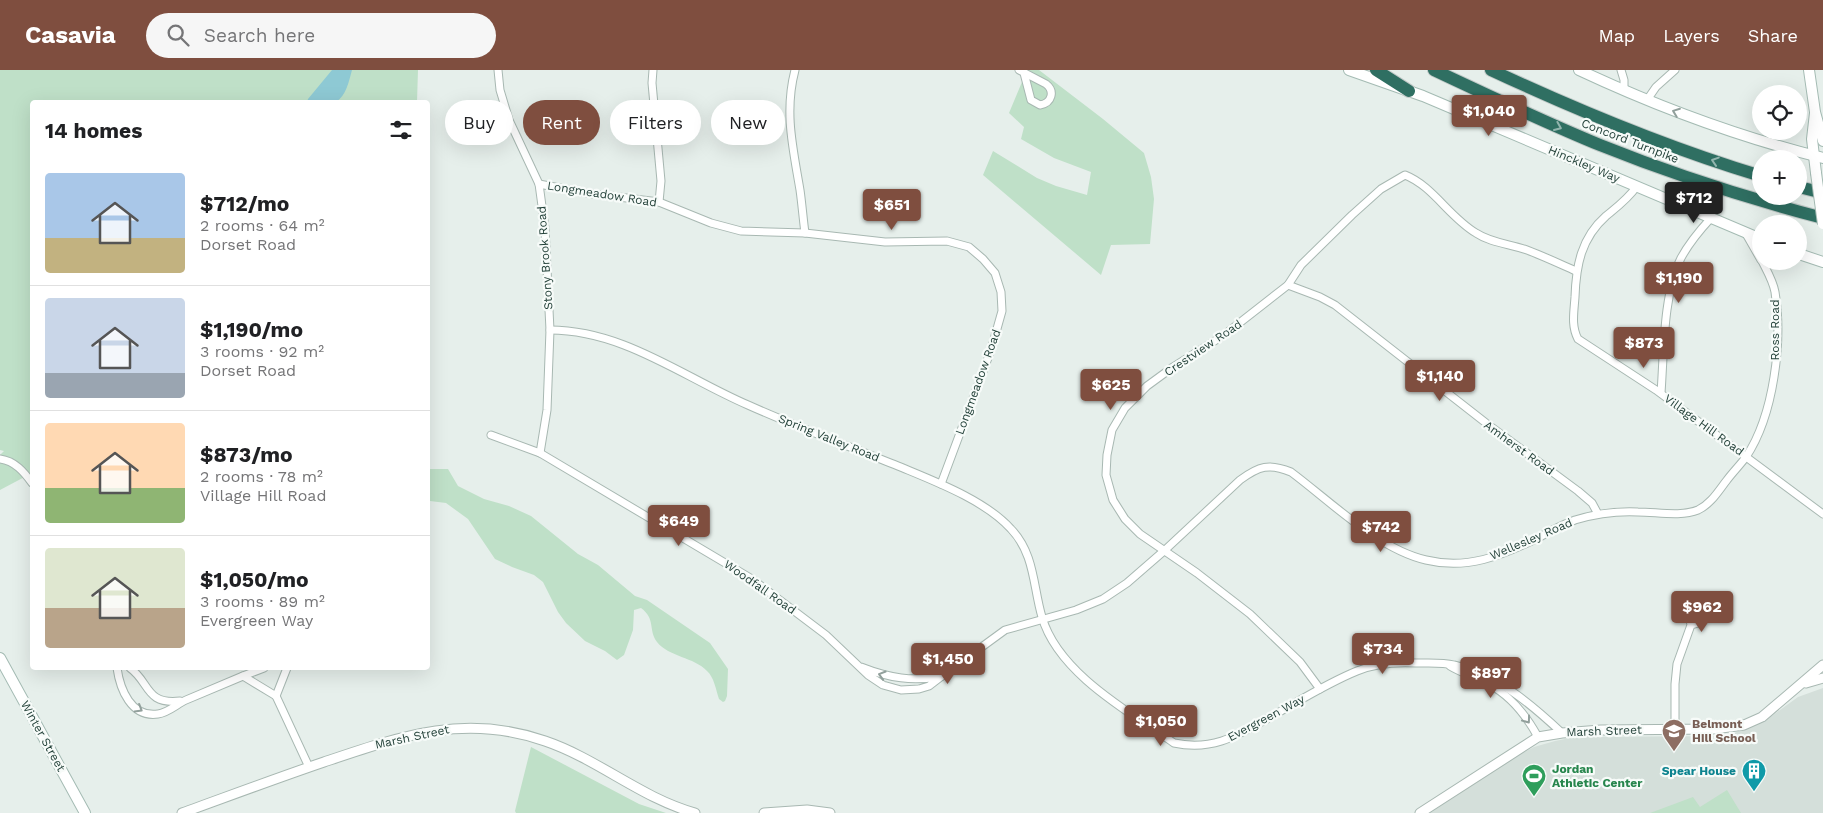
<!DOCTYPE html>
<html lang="en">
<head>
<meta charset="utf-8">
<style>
	:root { --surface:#fff; --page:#f6f6f6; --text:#202124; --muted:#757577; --line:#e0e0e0; --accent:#7f4e3f }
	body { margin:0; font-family:"Work Sans",sans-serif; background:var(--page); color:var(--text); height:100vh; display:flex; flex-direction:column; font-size:19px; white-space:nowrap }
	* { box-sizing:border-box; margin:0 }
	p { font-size:16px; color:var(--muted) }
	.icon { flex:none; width:28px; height:28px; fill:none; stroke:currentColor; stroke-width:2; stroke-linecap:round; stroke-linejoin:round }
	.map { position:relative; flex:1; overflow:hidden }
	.details { position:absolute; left:30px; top:30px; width:400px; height:570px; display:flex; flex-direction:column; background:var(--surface); border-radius:5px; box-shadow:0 5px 20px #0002 }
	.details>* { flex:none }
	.banner { position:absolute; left:445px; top:30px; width:475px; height:45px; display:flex; gap:10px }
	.controls { position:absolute; left:1752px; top:15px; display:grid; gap:10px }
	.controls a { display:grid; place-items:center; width:55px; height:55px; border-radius:50%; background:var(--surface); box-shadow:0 5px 20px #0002; font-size:25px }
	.price { position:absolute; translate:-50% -42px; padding:0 11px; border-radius:5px; background:var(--accent); color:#fff; font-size:16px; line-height:32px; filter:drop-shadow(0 1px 2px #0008) }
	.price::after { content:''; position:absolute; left:50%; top:30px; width:15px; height:11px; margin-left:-8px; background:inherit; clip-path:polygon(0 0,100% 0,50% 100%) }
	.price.active { background:#222; color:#fff }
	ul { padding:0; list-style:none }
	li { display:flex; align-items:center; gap:15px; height:125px; padding:0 15px }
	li+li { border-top:1px solid var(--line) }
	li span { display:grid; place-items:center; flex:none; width:140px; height:100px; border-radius:5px; color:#555 }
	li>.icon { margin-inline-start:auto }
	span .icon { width:60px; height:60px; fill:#fffc; stroke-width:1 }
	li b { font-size:21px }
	h2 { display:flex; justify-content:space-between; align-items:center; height:60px; padding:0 15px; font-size:21px }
	.pill { padding:0 18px; border-radius:22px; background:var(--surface); box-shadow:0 5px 20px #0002; font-size:18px; line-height:45px }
	.pill.active { background:var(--accent); color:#fff }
	header { display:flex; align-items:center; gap:30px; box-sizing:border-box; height:70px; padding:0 25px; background:var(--accent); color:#fff }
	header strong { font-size:24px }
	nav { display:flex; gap:28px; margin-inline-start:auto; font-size:18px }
	.search { width:350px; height:45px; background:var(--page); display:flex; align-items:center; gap:12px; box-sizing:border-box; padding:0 18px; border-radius:28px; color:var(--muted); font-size:19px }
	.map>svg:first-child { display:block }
	.built { fill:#d4dfda }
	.green { fill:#bfe0c8 }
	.water { fill:#8ec9d4 }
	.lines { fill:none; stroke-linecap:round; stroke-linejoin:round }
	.minor-casing { stroke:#a8b8b2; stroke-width:9 }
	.tertiary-casing { stroke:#a8b8b2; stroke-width:11 }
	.secondary-casing { stroke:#a4bbb3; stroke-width:12 }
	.motorway-casing { stroke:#c2cac8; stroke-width:14 }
	.minor { stroke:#fff; stroke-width:7 }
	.tertiary { stroke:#fff; stroke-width:9 }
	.secondary { stroke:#fff; stroke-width:10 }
	.motorway { stroke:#2f6f62; stroke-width:12 }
	.secondary-bridge-casing { stroke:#a4bbb3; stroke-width:12; stroke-linecap:butt }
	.secondary-bridge { stroke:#fff; stroke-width:10 }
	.oneway { stroke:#92a09c }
	.oneway2 { stroke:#93b5ae }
	.labels { text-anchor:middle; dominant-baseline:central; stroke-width:4.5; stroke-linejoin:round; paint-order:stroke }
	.street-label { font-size:12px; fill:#24423a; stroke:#f7fbf9 }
	.education-label { font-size:12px; font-weight:bold; fill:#785e54; stroke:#f7fbf9; text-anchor:start }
	.leisure-label { font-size:12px; font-weight:bold; fill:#27864d; stroke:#f7fbf9; text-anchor:start }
	.culture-label { font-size:12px; font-weight:bold; fill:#0d838f; stroke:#f7fbf9; text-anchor:end }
</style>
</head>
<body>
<header>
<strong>Casavia</strong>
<div class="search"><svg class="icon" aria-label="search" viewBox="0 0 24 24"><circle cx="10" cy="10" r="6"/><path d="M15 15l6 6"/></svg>Search here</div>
<nav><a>Map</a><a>Layers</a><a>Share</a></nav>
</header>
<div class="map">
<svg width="1823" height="743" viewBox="0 0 1823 743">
	<rect width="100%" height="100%" fill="#e6efeb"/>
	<polygon class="built" points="1823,618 1823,743 1430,743 1515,687 1534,677 1555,671 1575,667 1721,666 1732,664 1766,650 1798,627"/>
	<g class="green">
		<polygon points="0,0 418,0 417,32 32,32 32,403 0,420 0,385 4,381 0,380"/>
		<polygon points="1027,0 1039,0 1103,49 1144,83 1151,107 1154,129 1150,174 1111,175 1101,205 983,105 993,81 1037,108 1056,116 1087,125 1091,102 1054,88 1021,69 1024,57 1009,43"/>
		<path d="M428,399H448L458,416L484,429L509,436L531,446L578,484L598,495L635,526L647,530L710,573L728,599L727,626L725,631L723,632L719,629C716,620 714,607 707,601C694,587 669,587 657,572C648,560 656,549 641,538L634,540L633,560L624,585L617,590L605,581L585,571L566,553L558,542L543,512L534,505L512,497L495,489L468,449L446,433L430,431L428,433Z"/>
		<polygon points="531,677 639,734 666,743 516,743 515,741"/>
		<polygon points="1727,720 1741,743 1650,743 1693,727 1700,737"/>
	</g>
	<path class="water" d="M332,0H352C349,11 346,26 336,32H307L308,29Z"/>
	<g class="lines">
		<defs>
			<g id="minor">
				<polyline points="498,0 500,20 509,50 539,114 545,158 550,260 547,340 540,383"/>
				<polyline points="653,0 652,13 661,111 659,132"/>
				<path d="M795,0C784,42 793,78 800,120C802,134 803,148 805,163"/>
				<path d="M1019,0L1046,14C1055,21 1052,33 1040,35L1031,30L1024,3"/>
				<polyline points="1621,0 1624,10 1624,20"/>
				<polyline points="1647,30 1656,17 1675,0"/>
				<polyline points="539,114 586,123 659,132 711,153 741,161 805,163 885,172 947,171 969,177 983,189 995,203 1001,222 1002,241 991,280 941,414"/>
				<path d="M1637,116C1628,129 1617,137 1606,146C1581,168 1576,196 1575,227C1574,242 1571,256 1578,269L1656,320L1823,444"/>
				<polyline points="1745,162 1761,190"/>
				<polyline points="1288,215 1320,227 1335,235 1486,353 1578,421 1592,433 1598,444"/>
				<path d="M550,260C623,260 683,307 748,335C797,357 848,376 898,396C934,411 985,430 1011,459C1035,484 1033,517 1042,547C1058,603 1129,642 1174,673C1211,681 1235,667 1267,649C1296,633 1325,614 1357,601C1376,593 1396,592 1416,593C1429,593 1442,592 1454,595C1496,604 1531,634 1562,663"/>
				<path d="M1661,323C1664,282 1663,224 1681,188C1689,173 1700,160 1711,148"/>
				<path d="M491,365L540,383L752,509L826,565L868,605L883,615L901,620L919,619L929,616L942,606C913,612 889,608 861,597"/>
				<path d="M0,389C15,391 24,402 32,413"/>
				<path d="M1450,596C1463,604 1477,607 1490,615C1511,626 1527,647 1538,667"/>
				<path d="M117,598C120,619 131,648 158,644C168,643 177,634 186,630C205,622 224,614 243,606L276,626L309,697"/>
				<path d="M130,598C150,612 145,635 180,631"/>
				<polyline points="243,606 264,598"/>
				<path d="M942,606L1005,560L1076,540L1103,529L1127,513L1165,480L1240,410C1259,396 1269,393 1291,402C1330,431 1378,479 1426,490C1467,500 1501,486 1538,468C1550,461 1562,455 1575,450C1595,444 1617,441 1638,442C1657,442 1681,447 1698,440C1711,434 1719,420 1727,410C1733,402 1740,395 1746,387C1774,345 1783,271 1775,222C1773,211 1767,201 1762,191"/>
				<path d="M1320,619L1300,592L1250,544L1197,503L1140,464L1125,449L1113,430L1106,405L1107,385L1112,360L1125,338L1147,316L1173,297L1224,265L1288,215L1301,195L1352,145L1381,119L1405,105C1433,116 1449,147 1476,163C1491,173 1510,174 1527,180C1543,186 1560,194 1576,201"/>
				<polyline points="276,626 287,598"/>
				<path d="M1675,660V614L1677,594L1691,555C1699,553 1707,551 1707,542C1704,535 1696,534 1691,538L1689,544L1691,555"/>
			</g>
			<g id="tertiary">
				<polyline points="1806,613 1823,608"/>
				<path d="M182,743C229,726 277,708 324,692C401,666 465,643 545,671C598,689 641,728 695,743"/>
				<polyline points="764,743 807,740 830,743"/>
				<polyline points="1420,743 1538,667 1562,663 1601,660 1714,659 1744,655 1762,647 1823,595"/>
			</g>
			<g id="secondary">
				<polyline points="1349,0 1423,26 1761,169"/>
				<path d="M1579,0C1658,37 1739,67 1823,88"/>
				<polyline points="1809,0 1815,42 1823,71"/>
				<polyline points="1815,43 1812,69 1816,103"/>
				<polyline points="1799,184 1823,192"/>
				<polyline points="0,588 85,743"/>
			</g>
			<g id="motorway">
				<polyline points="1376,0 1409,21"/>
				<path d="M1434,0C1489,26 1544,52 1600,75C1672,104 1747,128 1823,148"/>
				<path d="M1491,0C1579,41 1668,78 1761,106"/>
				<polyline points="1799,117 1823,123"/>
			</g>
		</defs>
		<use href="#minor" class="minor-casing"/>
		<use href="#tertiary" class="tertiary-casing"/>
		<use href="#secondary" class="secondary-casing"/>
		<use href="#motorway" class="motorway-casing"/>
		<use href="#minor" class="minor"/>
		<use href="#tertiary" class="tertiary"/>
		<use href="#secondary" class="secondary"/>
		<use href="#motorway" class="motorway"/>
		<defs>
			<polyline id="secondary-bridge" points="1816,103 1823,154"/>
		</defs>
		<use href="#secondary-bridge" class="secondary-bridge-casing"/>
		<use href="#secondary-bridge" class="secondary-bridge"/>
	</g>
	<defs><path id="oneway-chevron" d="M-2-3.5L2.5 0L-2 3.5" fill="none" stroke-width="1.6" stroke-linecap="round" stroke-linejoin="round" transform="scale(1.25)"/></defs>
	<g class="oneway">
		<use href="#oneway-chevron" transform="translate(1676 42) rotate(-159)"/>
		<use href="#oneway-chevron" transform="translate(882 605) rotate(-163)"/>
		<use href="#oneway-chevron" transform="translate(139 639) rotate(31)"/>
		<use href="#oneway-chevron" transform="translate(1527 650) rotate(54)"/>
	</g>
	<g class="oneway2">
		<use href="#oneway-chevron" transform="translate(1558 57) rotate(23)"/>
		<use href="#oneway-chevron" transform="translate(1715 91) rotate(-162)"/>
	</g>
	<defs>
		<symbol id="school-pin" viewBox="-11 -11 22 30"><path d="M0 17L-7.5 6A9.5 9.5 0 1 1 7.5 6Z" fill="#8d6e63" stroke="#f7fbf9"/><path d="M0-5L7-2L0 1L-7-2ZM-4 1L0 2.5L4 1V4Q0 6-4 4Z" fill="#fff"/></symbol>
		<symbol id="building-pin" viewBox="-11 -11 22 30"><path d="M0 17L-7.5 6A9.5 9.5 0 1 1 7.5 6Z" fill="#0f9aa8" stroke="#f7fbf9"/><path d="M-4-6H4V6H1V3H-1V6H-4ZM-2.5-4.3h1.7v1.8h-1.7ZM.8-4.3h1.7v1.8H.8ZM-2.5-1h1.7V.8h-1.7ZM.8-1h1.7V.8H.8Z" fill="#fff"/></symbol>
		<symbol id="stadium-pin" viewBox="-11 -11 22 30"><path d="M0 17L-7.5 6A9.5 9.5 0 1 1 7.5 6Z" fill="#2e9e5b" stroke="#f7fbf9"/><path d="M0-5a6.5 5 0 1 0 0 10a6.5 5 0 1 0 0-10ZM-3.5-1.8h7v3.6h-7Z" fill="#fff"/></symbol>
	</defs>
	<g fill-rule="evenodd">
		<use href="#school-pin" x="1660" y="647" width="28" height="38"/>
		<use href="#building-pin" x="1740" y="687" width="28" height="38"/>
		<use href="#stadium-pin" x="1520" y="692" width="28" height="38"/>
	</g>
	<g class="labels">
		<g class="street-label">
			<text transform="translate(1630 71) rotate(21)">Concord Turnpike</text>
			<text transform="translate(1584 94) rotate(23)">Hinckley Way</text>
			<text transform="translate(602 124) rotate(9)">Longmeadow Road</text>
			<text transform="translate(545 188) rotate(-94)">Stony Brook Road</text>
			<text transform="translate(1775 260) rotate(-90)">Ross Road</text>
			<text transform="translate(1203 278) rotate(-34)">Crestview Road</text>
			<text transform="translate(978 312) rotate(-70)">Longmeadow Road</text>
			<text transform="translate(1704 355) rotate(36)">Village Hill Road</text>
			<text transform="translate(829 368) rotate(22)">Spring Valley Road</text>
			<text transform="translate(1519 378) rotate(36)">Amherst Road</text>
			<text transform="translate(1531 469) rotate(-23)">Wellesley Road</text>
			<text transform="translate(760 517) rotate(35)">Woodfall Road</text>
			<text transform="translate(1266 648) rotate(-28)">Evergreen Way</text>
			<text transform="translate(1604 661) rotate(-2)">Marsh Street</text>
			<text transform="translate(43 666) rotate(61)">Winter Street</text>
			<text transform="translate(412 667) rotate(-12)">Marsh Street</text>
		</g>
		<g class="education-label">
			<text x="1692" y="654">Belmont<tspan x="1692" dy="14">Hill School</tspan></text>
		</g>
		<g class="leisure-label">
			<text x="1552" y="699">Jordan<tspan x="1552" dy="14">Athletic Center</tspan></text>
		</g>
		<g class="culture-label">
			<text x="1736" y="701">Spear House</text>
		</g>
	</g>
</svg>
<div class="controls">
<a><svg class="icon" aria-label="locate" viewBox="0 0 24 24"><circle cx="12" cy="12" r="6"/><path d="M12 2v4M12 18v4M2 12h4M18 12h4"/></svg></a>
<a>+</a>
<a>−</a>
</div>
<b class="price" style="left:1489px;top:67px">$1,040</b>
<b class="price active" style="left:1694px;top:154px">$712</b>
<b class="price" style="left:892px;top:161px">$651</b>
<b class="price" style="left:1679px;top:234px">$1,190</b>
<b class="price" style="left:1644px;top:299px">$873</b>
<b class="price" style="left:1440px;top:332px">$1,140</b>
<b class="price" style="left:1111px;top:341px">$625</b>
<b class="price" style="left:679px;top:477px">$649</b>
<b class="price" style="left:1381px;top:483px">$742</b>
<b class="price" style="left:1702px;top:563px">$962</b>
<b class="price" style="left:1383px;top:605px">$734</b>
<b class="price" style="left:948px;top:615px">$1,450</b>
<b class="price" style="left:1491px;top:629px">$897</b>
<b class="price" style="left:1161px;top:677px">$1,050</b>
<div class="banner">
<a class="pill">Buy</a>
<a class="pill active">Rent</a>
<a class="pill">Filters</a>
<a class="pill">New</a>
</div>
<section class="details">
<h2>14 homes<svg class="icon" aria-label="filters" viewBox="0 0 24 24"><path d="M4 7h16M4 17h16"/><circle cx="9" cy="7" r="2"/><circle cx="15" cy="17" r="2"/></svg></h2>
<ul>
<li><span style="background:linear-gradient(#a9c7e8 65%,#c2b280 0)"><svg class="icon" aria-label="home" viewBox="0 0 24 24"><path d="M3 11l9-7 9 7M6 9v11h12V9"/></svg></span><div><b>$712/mo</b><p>2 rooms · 64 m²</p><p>Dorset Road</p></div></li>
<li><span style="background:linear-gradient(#c9d6e8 75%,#9aa5b1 0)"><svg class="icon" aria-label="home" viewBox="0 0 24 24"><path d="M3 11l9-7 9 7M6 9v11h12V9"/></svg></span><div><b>$1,190/mo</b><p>3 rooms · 92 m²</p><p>Dorset Road</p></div></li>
<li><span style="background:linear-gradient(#ffd9b3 65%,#8fb573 0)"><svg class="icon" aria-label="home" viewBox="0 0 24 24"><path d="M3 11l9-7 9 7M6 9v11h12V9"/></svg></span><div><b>$873/mo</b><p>2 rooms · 78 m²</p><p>Village Hill Road</p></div></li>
<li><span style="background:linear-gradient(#dfe7d0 60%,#b9a48a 0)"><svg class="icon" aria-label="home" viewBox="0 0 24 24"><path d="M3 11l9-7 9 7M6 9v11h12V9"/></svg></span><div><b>$1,050/mo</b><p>3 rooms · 89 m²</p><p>Evergreen Way</p></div></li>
</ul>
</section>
</div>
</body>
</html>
